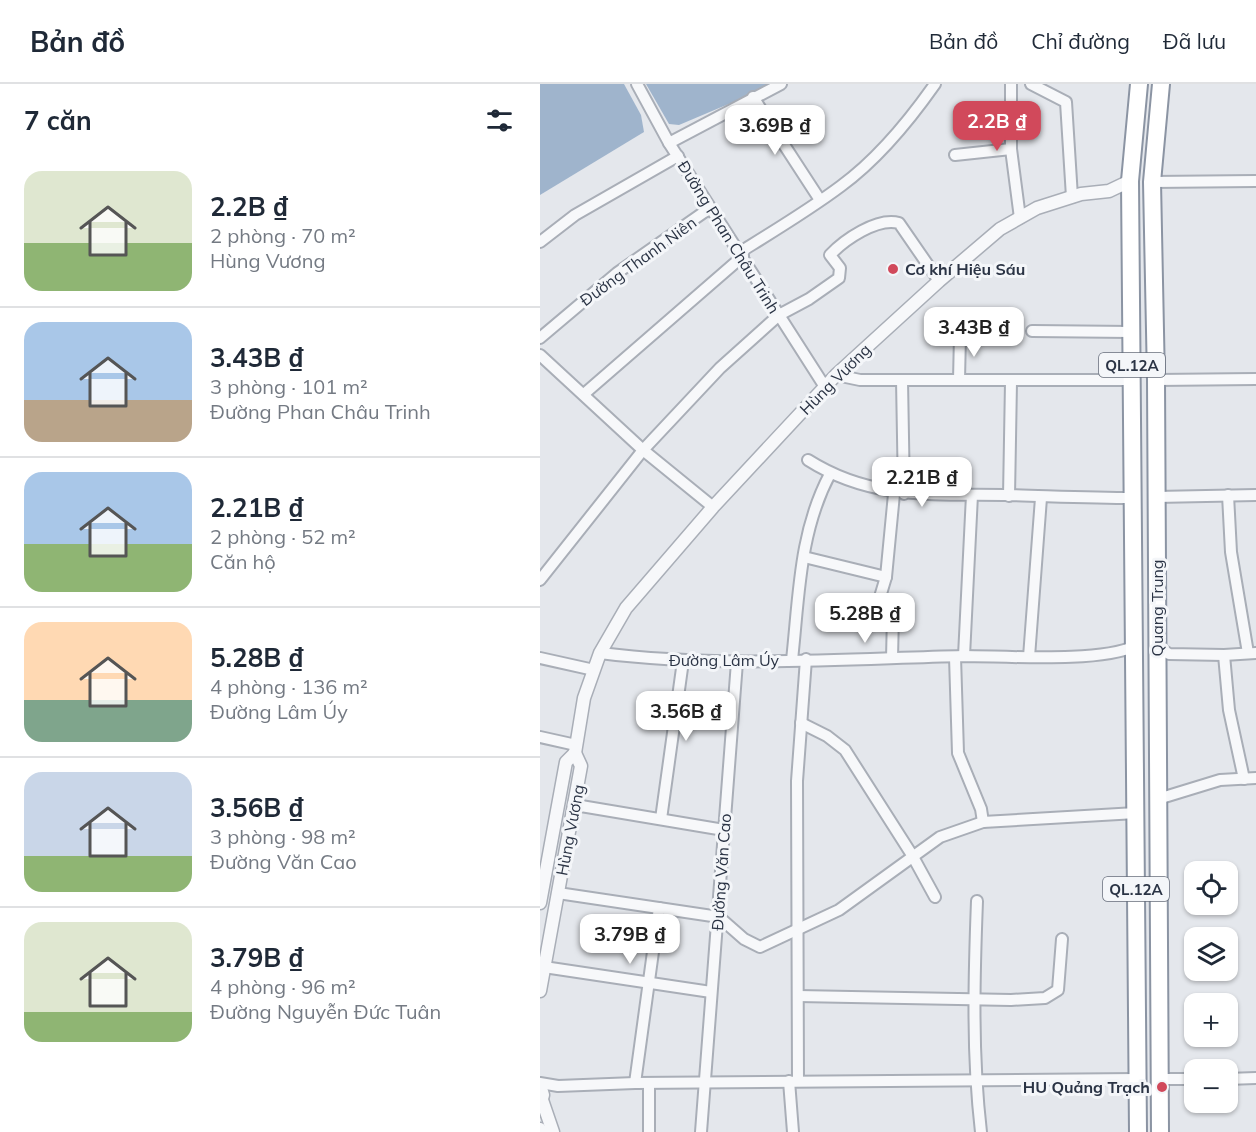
<!DOCTYPE html>
<html lang="vi">
<head>
<meta charset="utf-8">
<style>
	:root { --surface:#fff; --page:#f6f6f7; --text:#1f2937; --muted:#747a83; --line:#e0e1e3; --accent:#d1495b }
	body { margin:0; font-family:Mulish,sans-serif; background:var(--page); color:var(--text); height:100vh; display:flex; flex-direction:column; font-size:22px; white-space:nowrap }
	* { box-sizing:border-box; margin:0 }
	p { font-size:20px; color:var(--muted) }
	.icon { flex:none; width:33px; height:33px; fill:none; stroke:currentColor; stroke-width:2; stroke-linecap:round; stroke-linejoin:round }
	.map { position:relative; flex:1; overflow:hidden }
	.details { display:flex; flex-direction:column; background:var(--surface); width:540px }
	.details>* { flex:none }
	.tools { position:absolute; left:644px; top:777px; display:grid; gap:12px }
	.tools a { display:grid; place-items:center; width:54px; height:54px; border-radius:12px; background:var(--surface); box-shadow:0 2px 4px #0004; font-size:30px }
	.price { position:absolute; translate:-50% -51px; padding:0 14px; border-radius:12px; background:#fff; color:#222; font-size:20px; line-height:39px; filter:drop-shadow(0 2px 3px #0008) }
	.price::after { content:''; position:absolute; left:50%; top:36px; width:18px; height:14px; margin-left:-9px; background:inherit; clip-path:polygon(0 0,100% 0,50% 100%) }
	.price.selected { background:var(--accent); color:#fff }
	ul { padding:0; list-style:none }
	li { display:flex; align-items:center; gap:18px; height:150px; padding:0 24px }
	li+li { border-top:2px solid var(--line) }
	li span { display:grid; place-items:center; flex:none; width:168px; height:120px; border-radius:18px; color:#555 }
	li>.icon { margin-inline-start:auto }
	span .icon { width:72px; height:72px; fill:#fffc; stroke-width:1 }
	li b { font-size:26px }
	h2 { display:flex; justify-content:space-between; align-items:center; height:72px; padding:0 24px; font-size:26px }
	header { display:flex; align-items:center; gap:36px; box-sizing:border-box; height:84px; padding:0 30px; background:var(--surface); border-bottom:2px solid var(--line) }
	header strong { font-size:28px }
	nav { display:flex; gap:33px; margin-inline-start:auto; font-size:21px }
	main { display:flex; flex:1; min-height:0 }
	.map>svg:first-child { display:block }
	.water { fill:#9fb4cc }
	.lines { fill:none; stroke-linecap:round; stroke-linejoin:round }
	.minor-casing { stroke:#a9aeb7; stroke-width:14 }
	.tertiary-casing { stroke:#a9aeb7; stroke-width:15 }
	.trunk-casing { stroke:#8b94a3; stroke-width:20 }
	.minor { stroke:#f7f8fa; stroke-width:10 }
	.tertiary { stroke:#f7f8fa; stroke-width:12 }
	.trunk { stroke:#fff; stroke-width:16 }
	.poi-dot { fill:#d1495b; stroke:#f4f6f9; stroke-width:2 }
	.labels { text-anchor:middle; dominant-baseline:central; stroke-width:6; stroke-linejoin:round; paint-order:stroke }
	.shield { fill:#f4f6f9; stroke:#676e7b; stroke-width:1.5 }
	.shield-label { font-size:15px; font-weight:bold; fill:#2b3445 }
	.street-label { font-size:16px; fill:#2b3445; stroke:#f4f6f9 }
	.poi-label { font-size:16px; font-weight:bold; fill:#2b3445; stroke:#f4f6f9; text-anchor:start }
</style>
</head>
<body>
<header>
<strong>Bản đồ</strong>
<nav><a>Bản đồ</a><a>Chỉ đường</a><a>Đã lưu</a></nav>
</header>
<main>
<section class="details">
<h2>7 căn<svg class="icon" aria-label="filters" viewBox="0 0 24 24"><path d="M4 7h16M4 17h16"/><circle cx="9" cy="7" r="2"/><circle cx="15" cy="17" r="2"/></svg></h2>
<ul>
<li><span style="background:linear-gradient(#dfe7d0 60%,#8fb573 0)"><svg class="icon" aria-label="home" viewBox="0 0 24 24"><path d="M3 11l9-7 9 7M6 9v11h12V9"/></svg></span><div><b>2.2B ₫</b><p>2 phòng · 70 m²</p><p>Hùng Vương</p></div></li>
<li><span style="background:linear-gradient(#a9c7e8 65%,#b9a48a 0)"><svg class="icon" aria-label="home" viewBox="0 0 24 24"><path d="M3 11l9-7 9 7M6 9v11h12V9"/></svg></span><div><b>3.43B ₫</b><p>3 phòng · 101 m²</p><p>Đường Phan Châu Trinh</p></div></li>
<li><span style="background:linear-gradient(#a9c7e8 60%,#8fb573 0)"><svg class="icon" aria-label="home" viewBox="0 0 24 24"><path d="M3 11l9-7 9 7M6 9v11h12V9"/></svg></span><div><b>2.21B ₫</b><p>2 phòng · 52 m²</p><p>Căn hộ</p></div></li>
<li><span style="background:linear-gradient(#ffd9b3 65%,#7fa58c 0)"><svg class="icon" aria-label="home" viewBox="0 0 24 24"><path d="M3 11l9-7 9 7M6 9v11h12V9"/></svg></span><div><b>5.28B ₫</b><p>4 phòng · 136 m²</p><p>Đường Lâm Úy</p></div></li>
<li><span style="background:linear-gradient(#c9d6e8 70%,#8fb573 0)"><svg class="icon" aria-label="home" viewBox="0 0 24 24"><path d="M3 11l9-7 9 7M6 9v11h12V9"/></svg></span><div><b>3.56B ₫</b><p>3 phòng · 98 m²</p><p>Đường Văn Cao</p></div></li>
<li><span style="background:linear-gradient(#dfe7d0 75%,#8fb573 0)"><svg class="icon" aria-label="home" viewBox="0 0 24 24"><path d="M3 11l9-7 9 7M6 9v11h12V9"/></svg></span><div><b>3.79B ₫</b><p>4 phòng · 96 m²</p><p>Đường Nguyễn Đức Tuân</p></div></li>
</ul>
</section>
<div class="map">
<svg width="716" height="1048" viewBox="0 0 716 1048">
	<rect width="100%" height="100%" fill="#e4e7ec"/>
	<g class="water">
		<polygon points="0,0 84,0 101,31 104,48 0,111"/>
		<polygon points="106,0 236,0 139,41 129,40"/>
	</g>
	<g class="lines">
		<defs>
			<g id="minor">
				<polyline points="97,0 129,59 285,303"/>
				<polyline points="471,0 471,65 480,134"/>
				<polyline points="491,0 526,18 532,113"/>
				<polyline points="213,13 280,116"/>
				<polyline points="129,59 241,0"/>
				<polyline points="415,71 471,65"/>
				<polyline points="612,98 716,97"/>
				<polyline points="0,158 35,131 138,72"/>
				<path d="M200,168C234,147 269,126 301,102C338,75 369,37 395,0"/>
				<polyline points="492,247 591,248"/>
				<polyline points="0,254 77,189 170,124"/>
				<polyline points="0,271 103,366 173,423"/>
				<polyline points="296,291 320,296 592,296"/>
				<polyline points="362,296 364,410"/>
				<polyline points="419,296 420,251"/>
				<polyline points="616,296 716,295"/>
				<polyline points="44,310 203,172"/>
				<path d="M268,376C331,416 393,410 464,411C507,412 550,414 593,414"/>
				<polyline points="688,411 691,468 708,569"/>
				<polyline points="469,412 471,298"/>
				<polyline points="616,413 716,411"/>
				<polyline points="264,473 346,493"/>
				<path d="M0,496L103,366L180,284L239,231L269,215L299,194L300,184L290,171C304,156 337,133 359,139L399,197"/>
				<polyline points="617,562 629,570 684,571 716,569"/>
				<path d="M60,569C180,584 302,575 423,572C465,572 560,579 595,562"/>
				<polyline points="684,571 689,626 704,695"/>
				<polyline points="424,572 432,411"/>
				<polyline points="415,573 418,669 441,725 443,738"/>
				<polyline points="489,573 501,414"/>
				<polyline points="0,574 54,586"/>
				<polyline points="352,574 353,531 343,522 340,513 346,493 354,410"/>
				<path d="M252,576C259,513 259,448 290,390"/>
				<polyline points="261,639 287,652 305,666 372,771 395,813"/>
				<polyline points="0,653 36,661"/>
				<polyline points="618,715 680,696 716,694"/>
				<polyline points="35,721 184,746"/>
				<polyline points="121,735 143,577"/>
				<polyline points="18,809 179,833 204,855 220,863 299,826 400,753 443,738 596,729"/>
				<path d="M437,817C434,895 432,971 441,1048"/>
				<polyline points="4,883 171,908"/>
				<polyline points="258,912 471,916 505,914 518,906 522,855"/>
				<polyline points="619,995 654,995"/>
				<polyline points="687,995 716,994"/>
				<polyline points="249,997 253,1048"/>
				<polyline points="258,997 257,697 266,575"/>
				<polyline points="0,999 18,1002 95,999 597,995"/>
				<polyline points="95,999 119,824"/>
				<polyline points="109,1048 109,999"/>
				<polyline points="161,1048 197,578"/>
			</g>
			<g id="tertiary">
				<polyline points="35,669 44,614 60,569 86,524 173,423 296,291 399,197 460,145 497,124 541,110 569,107 590,97"/>
				<polyline points="0,819 26,678 35,669"/>
				<polyline points="0,907 41,682 35,669"/>
				<polyline points="0,1001 3,1011 0,1021"/>
				<polyline points="2,1016 13,1048"/>
				<polyline points="0,1045 2,1048"/>
			</g>
			<g id="trunk">
				<polyline points="598,1048 590,97 599,0"/>
				<polyline points="620,1048 616,296 612,98 621,0"/>
			</g>
		</defs>
		<use href="#minor" class="minor-casing"/>
		<use href="#tertiary" class="tertiary-casing"/>
		<use href="#trunk" class="trunk-casing"/>
		<use href="#minor" class="minor"/>
		<use href="#tertiary" class="tertiary"/>
		<use href="#trunk" class="trunk"/>
	</g>
	<g class="poi-dot">
		<circle cx="353" cy="185" r="6"/>
		<circle cx="622" cy="1003" r="6"/>
	</g>
	<g class="labels">
		<g class="shield">
			<rect x="559" y="269" width="66" height="24" rx="4.5"/>
			<rect x="563" y="793" width="66" height="24" rx="4.5"/>
		</g>
		<g class="shield-label">
			<text x="592" y="281">QL.12A</text>
			<text x="596" y="805">QL.12A</text>
		</g>
		<g class="street-label">
			<text transform="translate(189 153) rotate(58)">Đường Phan Châu Trinh</text>
			<text transform="translate(98 177) rotate(-36)">Đường Thanh Niên</text>
			<text transform="translate(295 295) rotate(-45)">Hùng Vương</text>
			<text transform="translate(617 524) rotate(-90)">Quang Trung</text>
			<text x="184" y="576">Đường Lâm Úy</text>
			<text transform="translate(30 746) rotate(-79)">Hùng Vương</text>
			<text transform="translate(181 788) rotate(-86)">Đường Văn Cao</text>
		</g>
		<g class="poi-label">
			<text x="365" y="185">Cơ khí Hiệu Sáu</text>
			<text x="610" y="1003" text-anchor="end">HU Quảng Trạch</text>
		</g>
	</g>
</svg>
<div class="tools">
<a><svg class="icon" aria-label="locate" viewBox="0 0 24 24"><circle cx="12" cy="12" r="6"/><path d="M12 2v4M12 18v4M2 12h4M18 12h4"/></svg></a>
<a><svg class="icon" aria-label="layers" viewBox="0 0 24 24"><path d="M12 4l9 5-9 5-9-5zM3 14l9 5 9-5"/></svg></a>
<a>+</a>
<a>−</a>
</div>
<b class="price selected" style="left:457px;top:68px">2.2B ₫</b>
<b class="price" style="left:235px;top:72px">3.69B ₫</b>
<b class="price" style="left:434px;top:274px">3.43B ₫</b>
<b class="price" style="left:382px;top:424px">2.21B ₫</b>
<b class="price" style="left:325px;top:560px">5.28B ₫</b>
<b class="price" style="left:146px;top:658px">3.56B ₫</b>
<b class="price" style="left:90px;top:881px">3.79B ₫</b>
</div>
</main>
</body>
</html>
